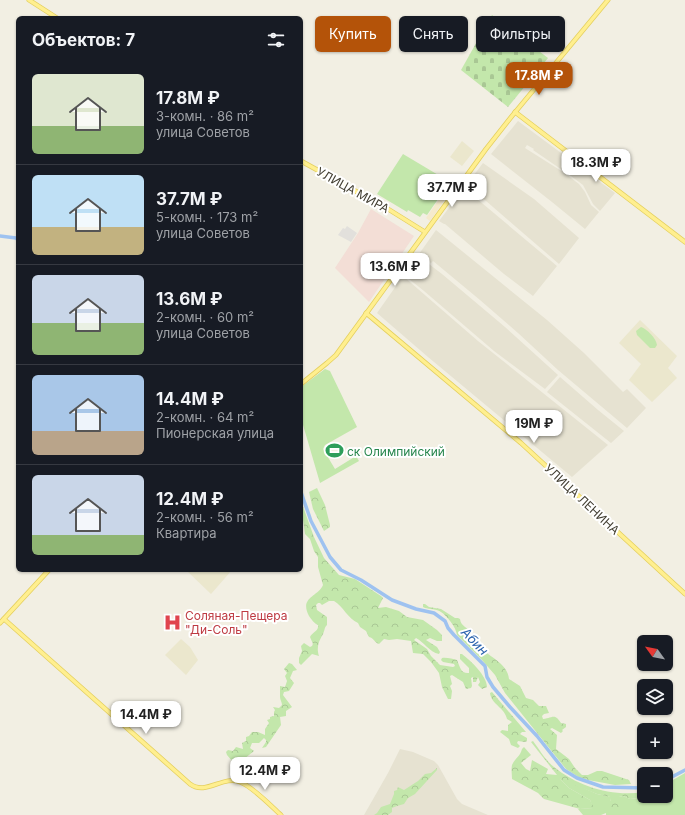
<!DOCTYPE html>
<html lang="ru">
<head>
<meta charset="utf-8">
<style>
	:root { --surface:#171b24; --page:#242831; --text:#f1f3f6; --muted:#9ea1a6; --line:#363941; --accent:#b45309 }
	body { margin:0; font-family:Inter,sans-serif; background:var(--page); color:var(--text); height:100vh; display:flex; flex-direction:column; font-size:15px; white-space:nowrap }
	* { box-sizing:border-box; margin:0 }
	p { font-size:13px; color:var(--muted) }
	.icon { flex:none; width:22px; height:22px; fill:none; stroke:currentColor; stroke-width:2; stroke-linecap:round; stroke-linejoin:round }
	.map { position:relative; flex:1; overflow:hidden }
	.details { position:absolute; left:16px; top:16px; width:287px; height:556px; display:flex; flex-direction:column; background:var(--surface); border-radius:6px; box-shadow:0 1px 3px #0004 }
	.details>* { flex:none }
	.top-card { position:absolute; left:315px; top:16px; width:310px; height:36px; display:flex; gap:8px }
	.needle { width:26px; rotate:303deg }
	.controls { position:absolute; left:637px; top:635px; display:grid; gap:8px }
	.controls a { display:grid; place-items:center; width:36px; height:36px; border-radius:6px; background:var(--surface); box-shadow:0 1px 3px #0004; font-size:20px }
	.price { position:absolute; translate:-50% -34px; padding:0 9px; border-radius:8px; background:#fff; color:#222; font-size:13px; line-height:26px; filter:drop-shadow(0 1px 2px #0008) }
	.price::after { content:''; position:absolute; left:50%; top:24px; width:12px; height:9px; margin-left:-6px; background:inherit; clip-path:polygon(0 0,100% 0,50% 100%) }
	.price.selected { background:var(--accent); color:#fff }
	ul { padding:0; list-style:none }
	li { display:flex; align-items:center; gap:12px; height:100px; padding:0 16px }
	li+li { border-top:1px solid var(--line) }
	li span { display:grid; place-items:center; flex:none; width:112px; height:80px; border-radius:6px; color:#555 }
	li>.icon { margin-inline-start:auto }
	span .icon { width:48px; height:48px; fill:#fffc; stroke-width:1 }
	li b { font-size:17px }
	h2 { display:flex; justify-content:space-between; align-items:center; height:48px; padding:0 16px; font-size:17px }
	.pill { padding:0 14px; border-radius:6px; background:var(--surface); box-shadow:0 1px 3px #0004; font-size:14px; line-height:36px }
	.pill.selected { background:var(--accent); color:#fff }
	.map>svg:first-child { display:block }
	.residential { fill:#e6e2d1 }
	.commercial { fill:#f5eacd }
	.education { fill:#ebe7cd }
	.medical { fill:#f3ded6 }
	.green { fill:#c3e7ab }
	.forest { fill:url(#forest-crowns) }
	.cemetery { fill:url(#cemetery-stones) }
	.parking { fill:#e2e0dc }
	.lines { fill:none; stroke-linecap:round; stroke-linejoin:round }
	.river { stroke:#9ec2f0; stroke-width:3.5 }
	.major-casing { stroke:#e4cf5f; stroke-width:5 }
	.major { stroke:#ffef8f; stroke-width:3.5 }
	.labels { text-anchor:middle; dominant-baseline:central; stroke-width:4; stroke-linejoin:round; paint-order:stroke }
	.street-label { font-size:12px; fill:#433f33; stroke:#fff }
	.leisure-label { font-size:12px; fill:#27864d; stroke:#fff; text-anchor:start }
	.health-label { font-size:12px; fill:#be3a42; stroke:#fff; text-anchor:start }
	.water-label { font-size:13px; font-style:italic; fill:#2d65af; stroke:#fff }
</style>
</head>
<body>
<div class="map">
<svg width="685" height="815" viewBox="0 0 685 815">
	<defs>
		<pattern id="forest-crowns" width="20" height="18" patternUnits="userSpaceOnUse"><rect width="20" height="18" fill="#c3e7ab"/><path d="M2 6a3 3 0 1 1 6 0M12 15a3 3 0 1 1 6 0" fill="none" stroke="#a9c794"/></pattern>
		<pattern id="cemetery-stones" width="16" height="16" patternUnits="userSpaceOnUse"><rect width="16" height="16" fill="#c3e7ab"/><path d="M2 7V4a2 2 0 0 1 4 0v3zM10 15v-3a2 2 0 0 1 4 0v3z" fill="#a9c794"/></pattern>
	</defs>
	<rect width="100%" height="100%" fill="#f2efe3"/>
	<g class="residential">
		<polygon points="518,121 615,193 600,211 593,204 583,185 571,176 533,150 534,149 527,145 525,148 563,172 579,184 585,192 591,205 599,212 585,229 552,202 491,154"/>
		<polygon points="483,163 534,199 579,238 559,264 478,194 475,197 464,188"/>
		<polygon points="464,188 557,266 533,296 504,274 445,224 444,224 439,221"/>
		<polygon points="436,230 547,320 584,353 623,392 627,389 646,408 627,428 558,370 518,333 480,300 433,261 431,263 419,254"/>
		<polygon points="417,255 442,274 505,327 558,375 545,389 494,351 424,291 404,275"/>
		<polygon points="403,276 478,341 608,445 572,477 428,357 377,313"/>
		<polygon points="560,377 598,410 624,431 611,443 547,392"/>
		<polygon points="400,749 413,752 434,761 438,765 457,799 462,804 488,815 364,815 388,773"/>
	</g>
	<polygon class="commercial" points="451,182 455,185 430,221 426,218"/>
	<g class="education">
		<polygon points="462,141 474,151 462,166 450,157"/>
		<polygon points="640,320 677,356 668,368 677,378 652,402 629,380 641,364 619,343"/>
		<polygon points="186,570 232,570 211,594"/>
		<polygon points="181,639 190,647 198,660 186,675 165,655"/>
	</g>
	<polygon class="medical" points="371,209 414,236 369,302 335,268 358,233"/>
	<g class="green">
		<polygon points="403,154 450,182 427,215 423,213 420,217 408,210 407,212 377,194"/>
		<path d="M641,327C647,329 656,338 657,345L655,348H650L637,335L636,331Z"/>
		<polygon points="325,369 330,371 357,427 325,445 323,449 335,469 356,456 359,461 320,483 301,418 301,387"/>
		<polygon points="685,773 685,815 606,815 606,813 601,815 583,815 578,809 593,808 590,800 569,788 559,778 566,780 597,794 611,797 610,801 618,797 623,796 630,799 640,798 670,799 674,789 666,788 666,784"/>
	</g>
	<g class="forest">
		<polygon points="317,488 325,505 330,525 330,527 324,531 313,509 309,492"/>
		<path d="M301,501L314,537L324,558L339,575L355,579L381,596L383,598L378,608L386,607L399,611L407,617L423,620L437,630L442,635V641H437L430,638L426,640L437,647L440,652L439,654C429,652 424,642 416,638L414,640L427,649L431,656L440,665L453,667L455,666L454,664L443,662L441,660L442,658C446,657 453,659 457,660C460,667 461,674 469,673V668L460,659V654H462C471,661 487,676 487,687L482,689L478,685L480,682L478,677L476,682H473V677L471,678L472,686L471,688L466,689L463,682L452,675L450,676L452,684L450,686L452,691L451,699H448L442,687L439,673L431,662L423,654L413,653L411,641L397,639L389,640L384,639L379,644C374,642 374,638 369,637L366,631L360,627L358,623C348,619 343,606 334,601H329L322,605L320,603H318L316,605L317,610L327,617V625C324,628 325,630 323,634C319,641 316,647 319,656L312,654L301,665L299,663V658L302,651L301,646L304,643L310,647L312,646L313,644L310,637C312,632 319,631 318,625C313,622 312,620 309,616C299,597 318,597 323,585L318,567V557L314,551L310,539L305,534C304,523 301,512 301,501Z"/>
		<path d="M423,604H425L429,607L441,609L455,618H458L460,619C461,627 468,627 471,633C474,637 474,641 477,645C486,655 508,663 509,679L520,686L526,698L533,700L539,706H546L549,713L544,714L542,716L543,719C554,718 554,713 561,723L566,724V727L562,730L563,731L561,733L552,728L550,729L557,735L556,749L569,759L575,768L582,775H588L597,771H602L629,780L631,784L615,785L588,780L580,778L566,769L505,693L495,675L482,660L457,635C456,627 447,616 441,612C437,609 429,609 425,608L423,607Z"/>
		<path d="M289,663L292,664L297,670L293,671L290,678L294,683L289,691L284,692L283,695L292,707L286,711V716L280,717L281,725L266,747L262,748L266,742V740L264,738L259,743H252L250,748L254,751L244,759L245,767H242V760L238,758L234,765L232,766L231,765L233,762L227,755L226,752L228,750L233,751L236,747L243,749L242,743L246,741V737L249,736L252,732H258L265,735V729L269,723L267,720L270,719V717L274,716V712L275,710L273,707L279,708L282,705C282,702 280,700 280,697C280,694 280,689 280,686L285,687L287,681L285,676L287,673L284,669Z"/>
		<path d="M492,692L526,732H522L520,734L527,738V741L525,742L518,741L517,743L520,746L518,748L511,745L509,739L500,732L502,730L508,731V725L512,722L507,719C505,708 491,704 490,693Z"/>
		<path d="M533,741C539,749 546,761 554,767C579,787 612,797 644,792V796H666V788L674,789L678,792L670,799L640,798L630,799L623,796L619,797L623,805L618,809H611L610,797L597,794L560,779L569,788L590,800L594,808L580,809L544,799L538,793L512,779C512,775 511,769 512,765C515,758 520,757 522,749L524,747L531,755L521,763L526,769L530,771L532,760L548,769L546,774L557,775L531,742Z"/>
		<polygon points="437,768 437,770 415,794 408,798 404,804 397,806 392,808 392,812 388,815 374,815 377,813 381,807 390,804 394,794 394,791 397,790 398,787 404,790 418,781 425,774 431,773"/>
	</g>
	<polygon class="cemetery" points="492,15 548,58 508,107 461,70"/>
	<polygon class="parking" points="347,226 357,233 351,242 338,235 343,228 345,229"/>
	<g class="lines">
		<g class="river">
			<polyline points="0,236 16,238 18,240"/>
			<polyline points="301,492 311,521 330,557 341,570 361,580 392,600 416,609 434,613 445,621 448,628 454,635 485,666 487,677 493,687 510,707 537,736 564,770 577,778 603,787 644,788"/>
			<polyline points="666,780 685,770"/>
		</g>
		<defs>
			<g id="major">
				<polyline points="29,0 57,18"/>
				<polyline points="515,112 685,242"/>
				<polyline points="301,161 388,209 425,232"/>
				<polyline points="366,313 521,443 685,594"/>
				<polyline points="301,384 327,363 336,355 486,149 512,116 608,0"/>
				<path d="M4,619L190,784C206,796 223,775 240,782C252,786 271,806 281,815"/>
				<polyline points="0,623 49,570"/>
			</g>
		</defs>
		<use href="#major" class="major-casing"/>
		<use href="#major" class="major"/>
	</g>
	<defs>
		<symbol id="stadium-bare" viewBox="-9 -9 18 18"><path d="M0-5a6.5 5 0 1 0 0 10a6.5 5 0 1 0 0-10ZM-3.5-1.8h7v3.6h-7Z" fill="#2e9e5b" stroke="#fff" stroke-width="2.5" paint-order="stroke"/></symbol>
		<symbol id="hospital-bare" viewBox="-9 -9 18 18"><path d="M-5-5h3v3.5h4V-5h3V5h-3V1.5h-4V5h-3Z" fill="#e0444e" stroke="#fff" stroke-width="2.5" paint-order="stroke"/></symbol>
	</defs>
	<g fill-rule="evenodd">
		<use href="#stadium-bare" x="322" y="438" width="25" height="25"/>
		<use href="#hospital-bare" x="160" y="610" width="25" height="25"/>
	</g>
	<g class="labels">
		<g class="street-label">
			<text transform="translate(353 190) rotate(29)">УЛИЦА МИРА</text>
			<text transform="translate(582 499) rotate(43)">УЛИЦА ЛЕНИНА</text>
		</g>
		<g class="leisure-label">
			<text x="347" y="451">ск Олимпийский</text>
		</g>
		<g class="health-label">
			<text x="185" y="615">Соляная-Пещера<tspan x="185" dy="14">"Ди-Соль"</tspan></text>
		</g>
		<g class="water-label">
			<text transform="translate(475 641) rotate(46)">Абин</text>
		</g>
	</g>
</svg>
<div class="controls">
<a><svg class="needle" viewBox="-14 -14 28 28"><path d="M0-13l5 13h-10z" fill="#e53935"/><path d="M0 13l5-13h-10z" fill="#9ea1a6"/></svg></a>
<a><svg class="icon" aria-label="layers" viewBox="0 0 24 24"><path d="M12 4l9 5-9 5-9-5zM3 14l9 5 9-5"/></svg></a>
<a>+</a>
<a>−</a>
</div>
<b class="price selected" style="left:539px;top:96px">17.8M ₽</b>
<b class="price" style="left:596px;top:183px">18.3M ₽</b>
<b class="price" style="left:452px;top:208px">37.7M ₽</b>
<b class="price" style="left:395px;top:287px">13.6M ₽</b>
<b class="price" style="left:534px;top:444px">19M ₽</b>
<b class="price" style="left:146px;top:735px">14.4M ₽</b>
<b class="price" style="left:265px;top:791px">12.4M ₽</b>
<div class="top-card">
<a class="pill selected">Купить</a>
<a class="pill">Снять</a>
<a class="pill">Фильтры</a>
</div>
<section class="details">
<h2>Объектов: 7<svg class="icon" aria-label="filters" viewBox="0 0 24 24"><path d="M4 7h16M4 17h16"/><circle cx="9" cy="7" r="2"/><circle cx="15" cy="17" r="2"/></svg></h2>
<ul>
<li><span style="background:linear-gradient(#dfe7d0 65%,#8fb573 0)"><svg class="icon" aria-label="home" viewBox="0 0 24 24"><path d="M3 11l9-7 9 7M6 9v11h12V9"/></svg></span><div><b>17.8M ₽</b><p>3-комн. · 86 m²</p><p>улица Советов</p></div></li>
<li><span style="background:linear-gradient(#bfe0f5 65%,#c2b280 0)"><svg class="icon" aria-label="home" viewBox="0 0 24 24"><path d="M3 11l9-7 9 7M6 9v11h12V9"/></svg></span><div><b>37.7M ₽</b><p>5-комн. · 173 m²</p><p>улица Советов</p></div></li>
<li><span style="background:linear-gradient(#c9d6e8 60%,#8fb573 0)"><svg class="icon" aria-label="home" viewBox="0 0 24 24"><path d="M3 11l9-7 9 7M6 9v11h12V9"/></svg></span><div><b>13.6M ₽</b><p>2-комн. · 60 m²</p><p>улица Советов</p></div></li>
<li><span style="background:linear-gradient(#a9c7e8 70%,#b9a48a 0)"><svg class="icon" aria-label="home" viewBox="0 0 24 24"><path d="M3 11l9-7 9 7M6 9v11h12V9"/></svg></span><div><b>14.4M ₽</b><p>2-комн. · 64 m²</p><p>Пионерская улица</p></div></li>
<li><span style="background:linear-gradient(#c9d6e8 75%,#8fb573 0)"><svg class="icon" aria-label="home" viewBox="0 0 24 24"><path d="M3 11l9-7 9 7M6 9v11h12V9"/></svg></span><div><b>12.4M ₽</b><p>2-комн. · 56 m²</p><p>Квартира</p></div></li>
</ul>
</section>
</div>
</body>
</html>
